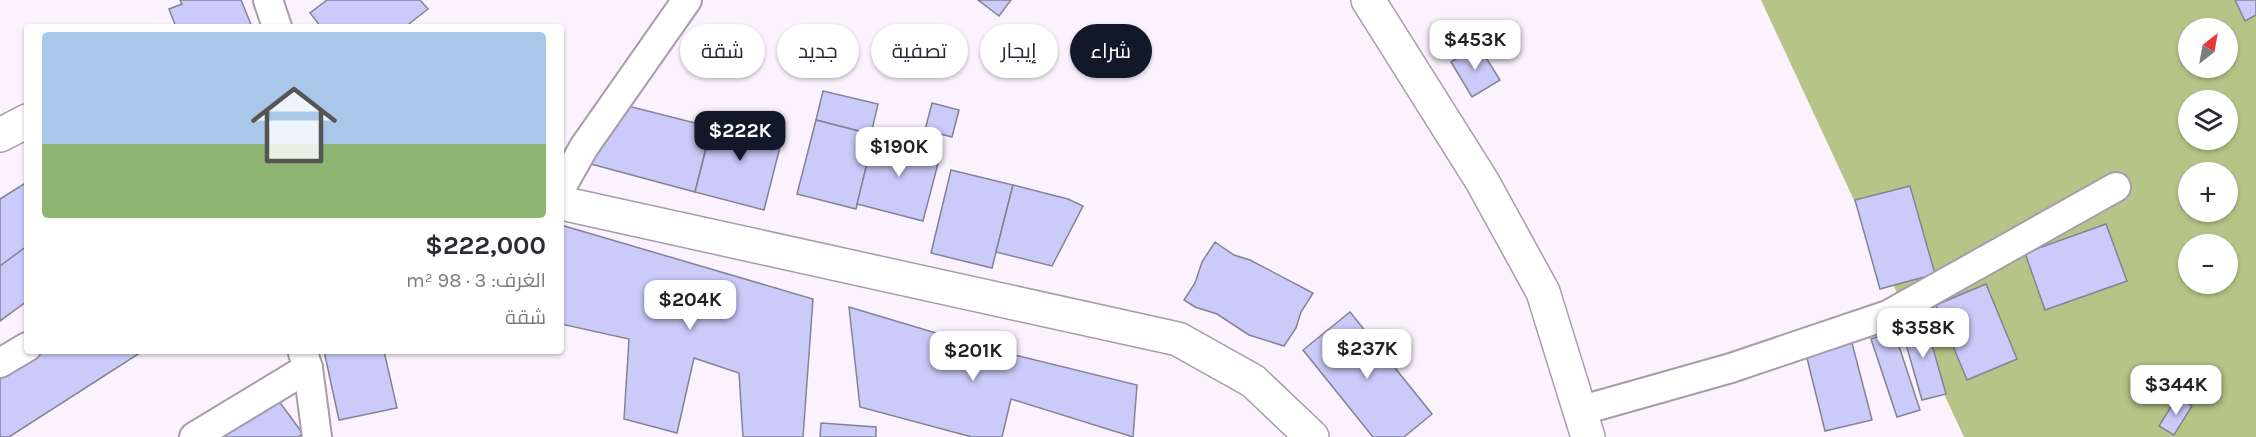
<!DOCTYPE html>
<html lang="ar">
<head>
<meta charset="utf-8">
<style>
	:root { --surface:#fff; --page:#f2f2f3; --text:#2b2b33; --muted:#7c7c81; --accent:#111827 }
	body { margin:0; font-family:Karla,Cairo,sans-serif; background:var(--page); color:var(--text); direction:rtl; height:100vh; display:flex; flex-direction:column; font-size:22px; white-space:nowrap }
	* { box-sizing:border-box; margin:0 }
	p { font-size:20px; color:var(--muted) }
	.icon { flex:none; width:33px; height:33px; fill:none; stroke:currentColor; stroke-width:2; stroke-linecap:round; stroke-linejoin:round }
	.map { position:relative; flex:1; overflow:hidden; direction:ltr }
	.sheet { position:absolute; left:24px; top:24px; width:540px; height:330px; display:flex; flex-direction:column; background:var(--surface); border-radius:6px; box-shadow:0 2px 4px #0004; direction:rtl }
	.sheet>* { flex:none }
	.banner { position:absolute; left:582px; top:24px; width:570px; height:54px; direction:rtl; display:flex; gap:12px }
	.needle { width:39px; rotate:31deg }
	.tools { position:absolute; left:2178px; top:18px; display:grid; gap:12px }
	.tools a { display:grid; place-items:center; width:60px; height:60px; border-radius:50%; background:var(--surface); box-shadow:0 2px 4px #0004; font-size:30px }
	.price { position:absolute; translate:-50% -51px; padding:0 14px; border-radius:12px; background:#fff; color:#222; font-size:20px; line-height:39px; filter:drop-shadow(0 2px 3px #0008) }
	.price::after { content:''; position:absolute; left:50%; top:36px; width:18px; height:14px; margin-left:-9px; background:inherit; clip-path:polygon(0 0,100% 0,50% 100%) }
	.price.selected { background:var(--accent); color:#fff }
	ul { padding:0; list-style:none }
	li { display:grid; align-content:center; gap:12px; height:318px; padding:0 18px }
	li span { display:grid; place-items:center; height:186px; border-radius:6px; color:#555 }
	li>.icon { margin-inline-start:auto }
	span .icon { width:108px; height:108px; fill:#fffc; stroke-width:1 }
	li b { font-size:26px }
	.pill { padding:0 21px; border-radius:27px; background:var(--surface); box-shadow:0 2px 4px #0004; font-size:21px; line-height:54px }
	.pill.selected { background:var(--accent); color:#fff }
	.map>svg:first-child { display:block }
	.forest { fill:#b6c487; fill-rule:evenodd }
	.building { fill:#cbcbfa; stroke:#838396; stroke-width:1.5 }
	.lines { fill:none; stroke-linecap:round; stroke-linejoin:round }
	.minor-casing { stroke:#a89bac; stroke-width:32 }
	.secondary-casing { stroke:#a89bac; stroke-width:36 }
	.primary-casing { stroke:#a89bac; stroke-width:36 }
	.minor { stroke:#fff; stroke-width:28 }
	.secondary { stroke:#fff; stroke-width:33 }
	.primary { stroke:#fff; stroke-width:33 }
</style>
</head>
<body>
<div class="map">
<svg width="2256" height="437" viewBox="0 0 2256 437">
	<rect width="100%" height="100%" fill="#fbf2fd"/>
	<path class="forest" d="M1761,0H2256V437H1964ZM2188,28H2228V68H2188ZM2188,100H2228V140H2188ZM2188,172H2228V212H2188ZM2188,244H2228V284H2188Z"/>
	<g class="building">
		<polygon points="180,0 241,0 252,27 176,27 169,9 182,4"/>
		<polygon points="327,0 420,0 428,9 405,27 321,27 310,13"/>
		<polygon points="978,0 1011,0 999,16"/>
		<polygon points="2235,0 2256,0 2256,15 2245,21"/>
		<polygon points="1478,45 1500,80 1472,97 1451,62"/>
		<polygon points="823,91 878,104 871,134 816,120"/>
		<polygon points="932,103 959,110 952,137 925,130"/>
		<polygon points="628,106 711,127 695,192 591,164"/>
		<polygon points="715,114 784,131 764,210 695,192"/>
		<polygon points="816,120 874,135 856,209 797,194"/>
		<polygon points="874,135 941,152 923,221 857,204"/>
		<polygon points="951,170 1013,185 992,268 931,253"/>
		<polygon points="27,182 27,248 0,268 0,199"/>
		<polygon points="1013,185 1068,199 1083,206 1052,266 996,252"/>
		<polygon points="1910,186 1935,274 1880,289 1855,200"/>
		<polygon points="2106,224 2127,281 2045,310 2025,253"/>
		<polygon points="561,225 813,299 803,437 743,437 739,373 694,358 677,433 624,419 629,339 561,324"/>
		<polygon points="1215,242 1234,255 1250,260 1313,293 1301,312 1296,328 1284,346 1249,335 1217,314 1195,307 1184,300 1195,283 1202,262"/>
		<polygon points="27,246 27,301 0,321 0,266"/>
		<polygon points="1986,284 2017,359 1967,380 1936,305"/>
		<polygon points="849,307 986,348 1137,385 1133,437 1011,399 1002,437 972,437 860,407"/>
		<polygon points="1350,312 1432,414 1404,437 1373,437 1303,350"/>
		<polygon points="1924,317 1946,394 1922,400 1900,323"/>
		<polygon points="1894,331 1920,410 1897,417 1871,339"/>
		<polygon points="1852,343 1872,420 1825,431 1806,354"/>
		<polygon points="43,351 143,351 9,437 0,437 0,378"/>
		<polygon points="324,351 384,351 397,408 339,420"/>
		<polygon points="273,393 303,434 298,437 212,437"/>
		<polygon points="2177,397 2192,406 2174,435 2159,426"/>
		<polygon points="821,423 876,427 876,437 820,437"/>
	</g>
	<g class="lines">
		<defs>
			<g id="minor">
				<polyline points="268,0 277,27"/>
				<polyline points="561,188 584,147 687,0"/>
				<polyline points="303,353 308,368 317,437"/>
				<polyline points="0,363 27,347"/>
				<polyline points="1579,411 1731,368 1888,315 2116,187"/>
				<polyline points="194,437 308,368"/>
			</g>
			<polyline id="secondary" points="1368,0 1482,181 1543,292 1588,437"/>
			<g id="primary">
				<polyline points="0,135 27,121"/>
				<polyline points="561,203 1178,339 1253,381 1312,437"/>
			</g>
		</defs>
		<use href="#minor" class="minor-casing"/>
		<use href="#secondary" class="secondary-casing"/>
		<use href="#primary" class="primary-casing"/>
		<use href="#minor" class="minor"/>
		<use href="#secondary" class="secondary"/>
		<use href="#primary" class="primary"/>
	</g>
</svg>
<div class="tools">
<a><svg class="needle" viewBox="-14 -14 28 28"><path d="M0-13l5 13h-10z" fill="#e53935"/><path d="M0 13l5-13h-10z" fill="#7c7c81"/></svg></a>
<a><svg class="icon" aria-label="layers" viewBox="0 0 24 24"><path d="M12 4l9 5-9 5-9-5zM3 14l9 5 9-5"/></svg></a>
<a>+</a>
<a>−</a>
</div>
<b class="price" style="left:1475px;top:71px">$453K</b>
<b class="price selected" style="left:740px;top:162px">$222K</b>
<b class="price" style="left:899px;top:178px">$190K</b>
<b class="price" style="left:690px;top:331px">$204K</b>
<b class="price" style="left:1923px;top:359px">$358K</b>
<b class="price" style="left:1367px;top:380px">$237K</b>
<b class="price" style="left:973px;top:382px">$201K</b>
<b class="price" style="left:2176px;top:416px">$344K</b>
<div class="banner">
<a class="pill selected">شراء</a>
<a class="pill">إيجار</a>
<a class="pill">تصفية</a>
<a class="pill">جديد</a>
<a class="pill">شقة</a>
</div>
<section class="sheet">
<ul>
<li><span style="background:linear-gradient(#a9c7e8 60%,#8fb573 0)"><svg class="icon" aria-label="home" viewBox="0 0 24 24"><path d="M3 11l9-7 9 7M6 9v11h12V9"/></svg></span><div><b>$222,000</b><p>الغرف: 3 · 98 m²</p><p>شقة</p></div></li>
</ul>
</section>
</div>
</body>
</html>
